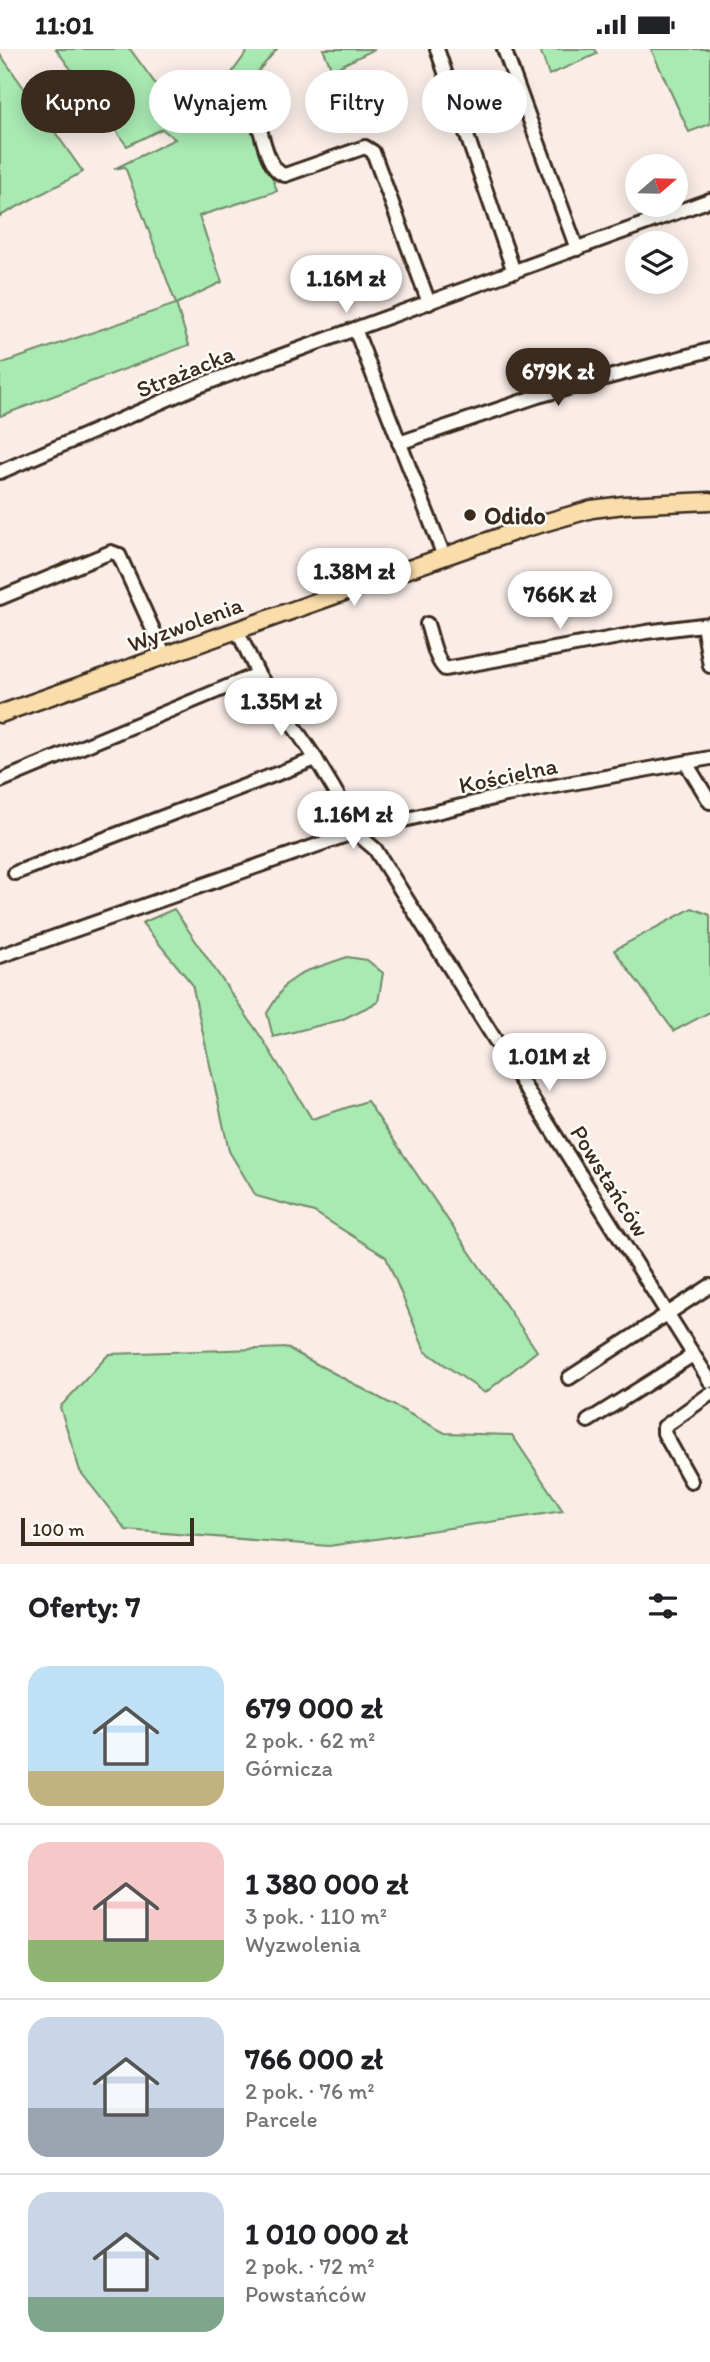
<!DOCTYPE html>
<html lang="pl">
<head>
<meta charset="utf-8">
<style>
	:root { --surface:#fff; --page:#f6f6f6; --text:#202124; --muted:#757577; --line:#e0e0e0; --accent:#3b2a1e }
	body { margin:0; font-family:Itim,sans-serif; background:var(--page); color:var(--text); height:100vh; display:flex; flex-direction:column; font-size:26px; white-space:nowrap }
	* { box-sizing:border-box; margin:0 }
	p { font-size:23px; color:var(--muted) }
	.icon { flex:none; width:38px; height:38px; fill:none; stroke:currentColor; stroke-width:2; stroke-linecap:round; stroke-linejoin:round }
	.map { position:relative; height:1515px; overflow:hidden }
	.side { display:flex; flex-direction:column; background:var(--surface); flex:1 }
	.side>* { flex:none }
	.top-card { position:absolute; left:21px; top:21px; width:668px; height:63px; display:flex; gap:14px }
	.needle { width:46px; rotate:70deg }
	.buttons { position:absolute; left:625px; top:105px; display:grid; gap:14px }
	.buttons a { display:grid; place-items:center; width:63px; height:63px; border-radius:50%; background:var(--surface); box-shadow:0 4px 18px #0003; font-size:35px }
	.scale { position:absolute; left:21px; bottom:18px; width:173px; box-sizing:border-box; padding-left:7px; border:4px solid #3b2a1e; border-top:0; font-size:19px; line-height:24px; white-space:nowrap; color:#3b2a1e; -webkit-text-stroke:5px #fdfcf7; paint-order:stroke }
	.price { position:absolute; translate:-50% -60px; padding:0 16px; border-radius:24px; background:#fff; color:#222; font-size:23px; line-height:46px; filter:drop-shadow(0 2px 4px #0008) }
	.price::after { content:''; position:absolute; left:50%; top:42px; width:21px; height:16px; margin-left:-10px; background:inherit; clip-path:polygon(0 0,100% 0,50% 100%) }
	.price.active { background:var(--accent); color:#fff }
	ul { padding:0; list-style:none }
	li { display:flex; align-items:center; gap:21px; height:175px; padding:0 28px }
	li+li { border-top:2px solid var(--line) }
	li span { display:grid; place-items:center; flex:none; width:196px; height:140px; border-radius:21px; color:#555 }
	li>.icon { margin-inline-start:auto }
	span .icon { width:84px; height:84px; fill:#fffc; stroke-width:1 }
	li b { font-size:30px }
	h2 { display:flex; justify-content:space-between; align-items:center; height:84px; padding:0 28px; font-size:30px }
	.pill { padding:0 24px; border-radius:32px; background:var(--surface); box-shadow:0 4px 18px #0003; font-size:24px; line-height:63px }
	.pill.active { background:var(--accent); color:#fff }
	.status { display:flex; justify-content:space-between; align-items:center; height:49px; padding:0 35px; background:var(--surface); direction:ltr }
	.status svg { height:19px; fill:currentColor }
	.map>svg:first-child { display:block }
	.green { fill:#a9eab3; stroke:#728a68; stroke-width:2 }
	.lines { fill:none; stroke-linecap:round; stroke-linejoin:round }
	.minor-casing { stroke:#3b2a1e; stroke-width:18 }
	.major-casing { stroke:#3b2a1e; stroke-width:21 }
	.minor { stroke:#fdfcf7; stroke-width:12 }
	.major { stroke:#f9ddab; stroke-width:16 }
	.poi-dot { fill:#3b2a1e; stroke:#fdfcf7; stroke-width:2.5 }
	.labels { text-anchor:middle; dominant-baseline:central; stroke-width:5; stroke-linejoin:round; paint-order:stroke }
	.street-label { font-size:24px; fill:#3b2a1e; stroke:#fdfcf7 }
	.poi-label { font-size:24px; font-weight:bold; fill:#3b2a1e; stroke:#fdfcf7; text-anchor:start }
</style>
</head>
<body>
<div class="status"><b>11:01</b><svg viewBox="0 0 49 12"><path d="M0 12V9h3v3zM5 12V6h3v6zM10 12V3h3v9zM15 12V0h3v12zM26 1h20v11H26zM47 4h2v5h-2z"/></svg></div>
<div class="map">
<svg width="710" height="1515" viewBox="0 0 710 1515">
	<rect width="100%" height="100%" fill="#faede8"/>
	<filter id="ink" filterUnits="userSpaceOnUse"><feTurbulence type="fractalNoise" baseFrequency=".0143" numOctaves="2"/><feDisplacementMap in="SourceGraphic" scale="14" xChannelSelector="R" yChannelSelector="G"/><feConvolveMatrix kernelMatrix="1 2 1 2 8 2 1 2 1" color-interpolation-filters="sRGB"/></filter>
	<g filter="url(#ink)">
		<g class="green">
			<polygon points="56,0 130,0 179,67 231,25 249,0 277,0 243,40 277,142 199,167 222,233 176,255 189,296 0,367 0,315 176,255 125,118 114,120 175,90 162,80 127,97"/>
			<polygon points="323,0 375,0 332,21"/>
			<polygon points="540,0 595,0 597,5 549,26"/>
			<polygon points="651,0 710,0 710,75 689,83"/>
			<polygon points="0,5 83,123 0,167"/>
			<polygon points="692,859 710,866 710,963 674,982 614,901"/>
			<polygon points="174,860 263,991 312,1070 367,1052 537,1302 485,1344 425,1302 386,1208 314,1163 256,1147 229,1102 192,935 142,874"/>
			<polygon points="347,908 367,911 383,924 378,953 341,971 273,988 267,964 285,936 304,923"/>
			<polygon points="287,1299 445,1384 512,1386 563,1462 329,1497 126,1481 80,1422 60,1358 109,1305"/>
		</g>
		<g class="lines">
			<defs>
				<g id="minor">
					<polyline points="437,0 514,223"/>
					<polyline points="504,0 577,200"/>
					<path d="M257,70C262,85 268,123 285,126L365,98L373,103L429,254"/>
					<polyline points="355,280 444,507"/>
					<polyline points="399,394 538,347 710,301"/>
					<polyline points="0,423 198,337 710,151"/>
					<polyline points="0,549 111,503 119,506 165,607"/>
					<path d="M427,575C432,589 435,611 445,620L646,583L710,575"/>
					<polyline points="703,576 710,617"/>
					<polyline points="237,581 258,625 316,710 341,752 355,783 375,800 710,1332"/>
					<polyline points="686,714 710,753"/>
					<polyline points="0,732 258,625"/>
					<polyline points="15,824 316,710"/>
					<polyline points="0,907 355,783 506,746 710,709"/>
					<polyline points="569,1329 710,1237"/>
					<polyline points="588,1372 693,1306"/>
					<polyline points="691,1432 664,1384 664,1378 710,1345"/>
				</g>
				<polyline id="major" points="0,665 519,481 592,460 624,456 710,452"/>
			</defs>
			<use href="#minor" class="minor-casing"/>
			<use href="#major" class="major-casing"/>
			<use href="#minor" class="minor"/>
			<use href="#major" class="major"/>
		</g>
	</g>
	<circle class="poi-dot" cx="470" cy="466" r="7"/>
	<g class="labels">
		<g class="street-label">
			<text transform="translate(185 322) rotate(-22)">Strażacka</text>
			<text transform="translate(185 575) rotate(-20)">Wyzwolenia</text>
			<text transform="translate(508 726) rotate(-12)">Kościelna</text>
			<text transform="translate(610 1132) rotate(58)">Powstańców</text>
		</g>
		<g class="poi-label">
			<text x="484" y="466">Odido</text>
		</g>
	</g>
</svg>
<div class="buttons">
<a><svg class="needle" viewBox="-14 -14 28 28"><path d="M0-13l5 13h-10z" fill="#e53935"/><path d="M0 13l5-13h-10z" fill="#757577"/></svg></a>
<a><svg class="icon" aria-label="layers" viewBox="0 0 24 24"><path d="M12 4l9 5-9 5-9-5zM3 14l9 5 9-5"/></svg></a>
</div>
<div class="scale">100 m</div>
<b class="price" style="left:346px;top:266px">1.16M zł</b>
<b class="price active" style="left:558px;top:359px">679K zł</b>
<b class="price" style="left:354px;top:559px">1.38M zł</b>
<b class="price" style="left:560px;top:582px">766K zł</b>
<b class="price" style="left:281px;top:689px">1.35M zł</b>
<b class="price" style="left:353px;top:802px">1.16M zł</b>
<b class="price" style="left:549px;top:1044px">1.01M zł</b>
<div class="top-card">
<a class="pill active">Kupno</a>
<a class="pill">Wynajem</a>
<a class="pill">Filtry</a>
<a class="pill">Nowe</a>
</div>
</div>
<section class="side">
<h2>Oferty: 7<svg class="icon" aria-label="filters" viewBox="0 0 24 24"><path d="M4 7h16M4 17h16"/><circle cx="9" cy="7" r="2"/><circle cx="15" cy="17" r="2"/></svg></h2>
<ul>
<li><span style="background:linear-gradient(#bfe0f5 75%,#c2b280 0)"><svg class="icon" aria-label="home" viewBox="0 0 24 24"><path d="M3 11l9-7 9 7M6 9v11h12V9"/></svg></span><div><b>679 000 zł</b><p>2 pok. · 62 m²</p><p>Górnicza</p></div></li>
<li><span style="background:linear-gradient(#f6c9c9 70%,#8fb573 0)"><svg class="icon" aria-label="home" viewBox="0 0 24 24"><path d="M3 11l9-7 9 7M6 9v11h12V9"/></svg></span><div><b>1 380 000 zł</b><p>3 pok. · 110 m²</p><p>Wyzwolenia</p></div></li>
<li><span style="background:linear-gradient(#c9d6e8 65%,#9aa5b1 0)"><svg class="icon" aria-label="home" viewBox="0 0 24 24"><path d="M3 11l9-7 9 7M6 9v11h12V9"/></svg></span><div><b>766 000 zł</b><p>2 pok. · 76 m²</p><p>Parcele</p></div></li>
<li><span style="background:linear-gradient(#c9d6e8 75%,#7fa58c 0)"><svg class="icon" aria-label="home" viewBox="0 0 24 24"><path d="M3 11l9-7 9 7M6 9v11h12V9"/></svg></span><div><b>1 010 000 zł</b><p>2 pok. · 72 m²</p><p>Powstańców</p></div></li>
</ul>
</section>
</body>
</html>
